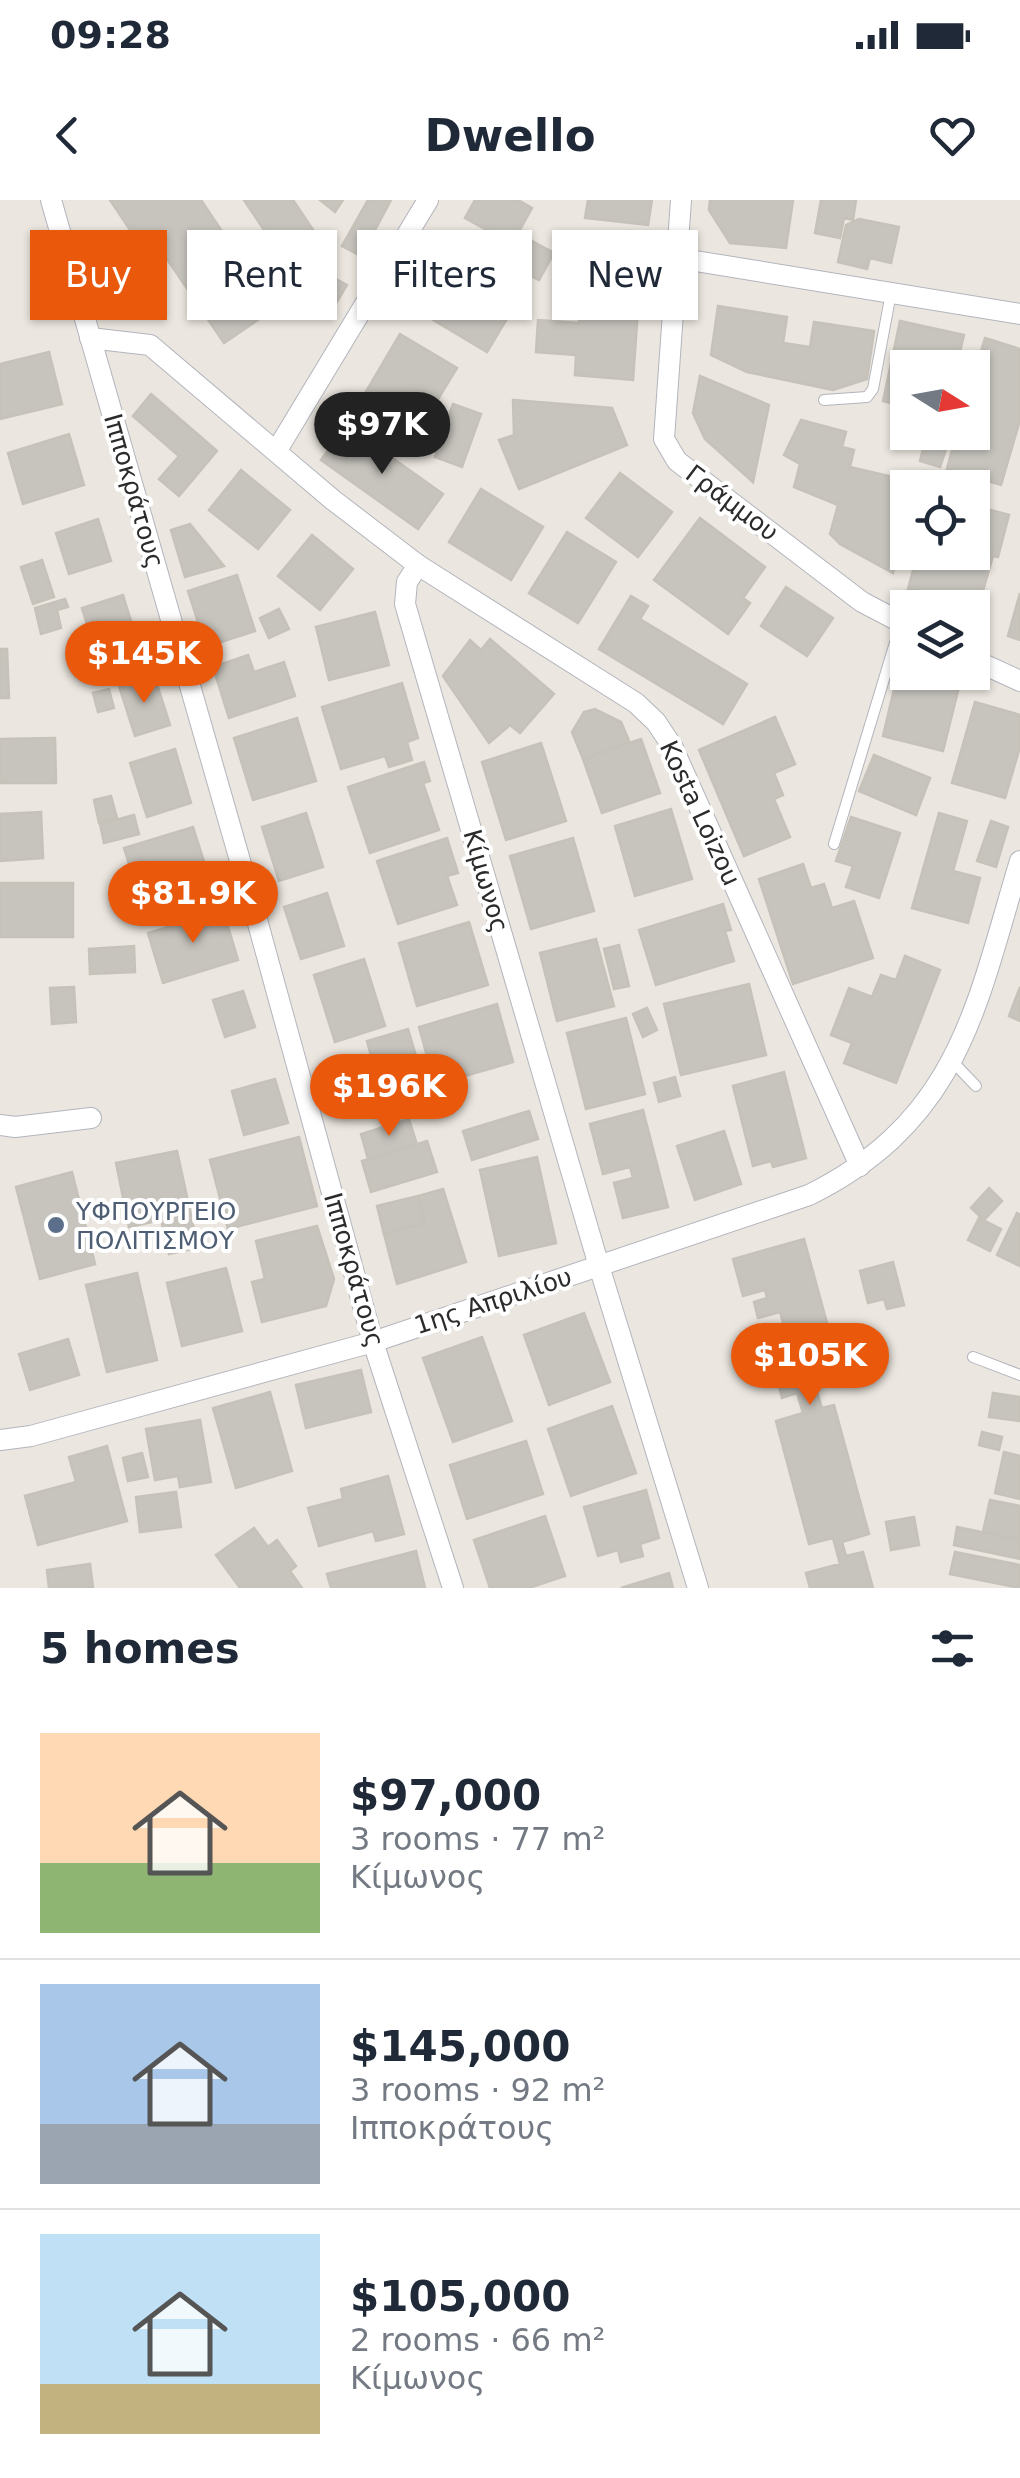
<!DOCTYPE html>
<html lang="en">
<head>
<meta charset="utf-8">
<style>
	:root { --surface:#fff; --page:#f2f2f3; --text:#1f2937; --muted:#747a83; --line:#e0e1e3; --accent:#ea580c }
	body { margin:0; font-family:"DejaVu Sans",sans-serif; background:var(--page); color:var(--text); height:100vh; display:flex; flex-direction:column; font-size:38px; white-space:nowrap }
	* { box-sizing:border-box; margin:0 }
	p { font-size:32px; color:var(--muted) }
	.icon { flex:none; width:55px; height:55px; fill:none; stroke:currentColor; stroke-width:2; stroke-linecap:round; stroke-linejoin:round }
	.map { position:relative; height:1388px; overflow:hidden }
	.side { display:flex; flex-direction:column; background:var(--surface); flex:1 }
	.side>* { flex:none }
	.top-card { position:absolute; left:30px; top:30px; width:960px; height:90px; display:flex; gap:20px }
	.needle { width:65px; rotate:101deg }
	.tools { position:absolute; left:890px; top:150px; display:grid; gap:20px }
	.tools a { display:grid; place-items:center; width:100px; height:100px; border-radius:0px; background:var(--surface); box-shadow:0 2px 8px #0004; font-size:50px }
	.price { position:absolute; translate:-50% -85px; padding:0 22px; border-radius:35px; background:var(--accent); color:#fff; font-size:32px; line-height:65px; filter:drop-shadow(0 2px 5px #0008) }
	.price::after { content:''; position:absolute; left:50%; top:60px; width:30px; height:22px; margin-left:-15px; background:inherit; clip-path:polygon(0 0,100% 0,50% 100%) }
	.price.active { background:#222; color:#fff }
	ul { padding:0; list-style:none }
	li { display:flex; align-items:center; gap:30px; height:250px; padding:0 40px }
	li+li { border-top:2px solid var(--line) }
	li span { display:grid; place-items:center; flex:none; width:280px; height:200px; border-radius:0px; color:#555 }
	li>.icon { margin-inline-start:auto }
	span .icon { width:120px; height:120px; fill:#fffc; stroke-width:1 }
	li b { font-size:42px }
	h2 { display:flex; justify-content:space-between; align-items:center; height:120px; padding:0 40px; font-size:42px }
	.chip { padding:0 35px; border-radius:0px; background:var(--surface); box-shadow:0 2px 8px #0004; font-size:35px; line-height:90px }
	.chip.active { background:var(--accent); color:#fff }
	.status { display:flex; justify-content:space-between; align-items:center; height:70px; padding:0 50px; background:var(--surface); direction:ltr }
	.status svg { height:28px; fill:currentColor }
	header { display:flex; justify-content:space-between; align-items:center; height:130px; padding:0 40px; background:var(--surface); font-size:45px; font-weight:700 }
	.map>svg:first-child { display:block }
	.building { fill:#c7c4be; stroke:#c6c2b9; stroke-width:2.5 }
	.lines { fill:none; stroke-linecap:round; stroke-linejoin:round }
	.lane-casing { stroke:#b3b5bd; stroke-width:12 }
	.street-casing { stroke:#b3b5bd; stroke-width:22 }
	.lane { stroke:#fff; stroke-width:10 }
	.street { stroke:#fff; stroke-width:20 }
	.service-dot { fill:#5c6f8a; stroke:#fff; stroke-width:4 }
	.labels { text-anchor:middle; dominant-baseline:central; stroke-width:8; stroke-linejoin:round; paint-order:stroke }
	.street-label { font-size:25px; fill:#2b2b2b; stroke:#fff }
	.service-label { font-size:25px; fill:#4e5e75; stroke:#fff; text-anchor:start }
</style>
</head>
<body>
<div class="status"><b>09:28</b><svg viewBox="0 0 49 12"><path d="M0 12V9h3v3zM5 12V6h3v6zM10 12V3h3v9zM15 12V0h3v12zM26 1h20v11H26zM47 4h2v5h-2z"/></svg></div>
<header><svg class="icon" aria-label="back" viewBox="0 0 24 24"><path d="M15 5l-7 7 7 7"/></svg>Dwello<svg class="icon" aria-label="heart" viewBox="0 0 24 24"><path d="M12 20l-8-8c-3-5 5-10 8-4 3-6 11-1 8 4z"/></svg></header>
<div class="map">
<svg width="1020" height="1388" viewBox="0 0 1020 1388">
	<rect width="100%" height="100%" fill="#ebe6df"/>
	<g class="building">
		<polygon points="110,0 201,0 274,109 224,143 167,59 155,67"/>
		<polygon points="244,0 293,0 334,61 327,74 347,85 332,110 318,102 323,94 296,78"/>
		<polygon points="320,0 343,0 335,12"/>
		<polygon points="368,0 391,0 361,56 342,46"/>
		<polygon points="475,0 518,0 532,8 512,44 465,18"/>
		<polygon points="588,0 652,0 648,25 585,18"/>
		<polygon points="710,0 793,0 786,48 730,43 709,10"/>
		<polygon points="821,0 856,0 853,20 844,18 840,38 815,33"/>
		<polygon points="859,19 899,27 891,63 870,58 867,69 838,62 846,25"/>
		<polygon points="523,36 554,53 539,80 521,71 528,60 514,53"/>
		<polygon points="449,38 514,76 495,109 430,71"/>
		<polygon points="568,39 646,46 642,88 564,82"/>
		<polygon points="430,71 508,117 487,152 410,106"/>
		<polygon points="580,105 638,110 633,180 575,175 576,155 536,152 538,120 579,123"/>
		<polygon points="718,106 787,117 783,143 810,147 814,122 874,131 867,179 833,190 747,172 711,155"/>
		<polygon points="900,121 964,135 956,168 934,164 933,168 908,168 908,207 883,201"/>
		<polygon points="400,134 457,168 417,234 361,200"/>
		<polygon points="985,138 1020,149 1020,220 1001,285 947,269 957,232 972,232 972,181"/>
		<polygon points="49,152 62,204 0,219 0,164"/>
		<polygon points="700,176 769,205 753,282 705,239 693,213"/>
		<polygon points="151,194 217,251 179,296 159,279 179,256 133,216"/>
		<polygon points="513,200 612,208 627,245 519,289 499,240 514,235"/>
		<polygon points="453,204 481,214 462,267 435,257"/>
		<polygon points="801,220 846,232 842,247 854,250 850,267 914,282 912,288 908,288 908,312 893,373 840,344 830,334 838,305 794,287 800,264 784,255"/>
		<polygon points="346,225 443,294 418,329 321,260"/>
		<polygon points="69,234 84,285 23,304 8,253"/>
		<polygon points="925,242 946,249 940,267 920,261"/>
		<polygon points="241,270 290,310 258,349 209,310"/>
		<polygon points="620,273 672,312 638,357 586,318"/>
		<polygon points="481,289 543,327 511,380 449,342"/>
		<polygon points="972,305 1009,315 998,357 993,356 978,408 908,389 918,352 972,352"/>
		<polygon points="700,318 765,367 743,398 750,403 728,434 654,380"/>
		<polygon points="98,319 111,361 69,374 56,333"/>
		<polygon points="190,324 224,366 185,377 171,330"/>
		<polygon points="567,332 616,362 578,423 529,393"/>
		<polygon points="312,335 353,369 320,410 278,376"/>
		<polygon points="42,360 54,397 33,404 21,367"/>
		<polygon points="237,375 255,431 206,447 188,391"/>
		<polygon points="786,387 833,418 807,456 761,426"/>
		<polygon points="1020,393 1020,440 1008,436"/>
		<polygon points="123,395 139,447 98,460 82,408"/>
		<polygon points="631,396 648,406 640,419 747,484 723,524 599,449"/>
		<polygon points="65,399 68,407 57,410 61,428 41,434 35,408"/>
		<polygon points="279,409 289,429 269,438 260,418"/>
		<polygon points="375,412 389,465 329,480 316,427"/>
		<polygon points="490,439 554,494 520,533 510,525 489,543 443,476 470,440 481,450"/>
		<polygon points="0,449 7,449 9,498 0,498"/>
		<polygon points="248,455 254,472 284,462 295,496 229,518 213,467"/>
		<polygon points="899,468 960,483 943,551 883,536"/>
		<polygon points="154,475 170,525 135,536 119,486"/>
		<polygon points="402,483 418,538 407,542 412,560 389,567 385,556 341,569 322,507"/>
		<polygon points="109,489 114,508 98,512 93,493"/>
		<polygon points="975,502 1020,515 1020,547 1005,598 952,583"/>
		<polygon points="595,509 621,522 630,543 583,559 572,532 584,512"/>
		<polygon points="775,517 795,564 774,573 783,595 774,599 790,637 744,656 699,550"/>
		<polygon points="297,518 316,581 253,600 234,538"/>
		<polygon points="55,538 56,583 0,583 0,539"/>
		<polygon points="641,539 660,593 602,613 583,559"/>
		<polygon points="541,543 566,621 506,640 482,562"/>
		<polygon points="175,549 191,603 147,617 130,563"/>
		<polygon points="874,555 930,578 916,615 859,591"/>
		<polygon points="424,562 430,581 423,583 439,630 370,653 348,587"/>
		<polygon points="111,596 117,618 99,623 94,600"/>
		<polygon points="671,609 692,679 635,696 615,626"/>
		<polygon points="41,612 43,658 0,661 0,614"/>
		<polygon points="306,613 323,667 279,681 262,627"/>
		<polygon points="939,613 967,621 953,671 980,678 968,723 912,708"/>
		<polygon points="134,615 139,634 104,643 100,624"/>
		<polygon points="851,617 900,633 879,698 846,687 853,666 836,661"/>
		<polygon points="991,621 1008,627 996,667 977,661"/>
		<polygon points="193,627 212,687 143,708 124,648"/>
		<polygon points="447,638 458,673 447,676 457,705 398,724 377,661"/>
		<polygon points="573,638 594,711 531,729 510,656"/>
		<polygon points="803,664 811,688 824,684 832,708 854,701 873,758 793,784 759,679"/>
		<rect x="0" y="683" width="73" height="54"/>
		<polygon points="327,693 344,746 301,759 284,707"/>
		<polygon points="723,704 731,730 725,731 734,761 656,785 639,730"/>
		<polygon points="223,710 238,760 163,783 148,733"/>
		<polygon points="469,722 488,785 417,806 399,743"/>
		<polygon points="596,739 614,806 557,821 540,753"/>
		<polygon points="619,745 629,786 614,789 604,749"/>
		<polygon points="134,746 135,772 90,774 89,749"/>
		<polygon points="905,756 940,770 896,883 844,863 852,843 831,835 849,788 872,797 881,775 896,780"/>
		<polygon points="364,759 385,826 335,842 314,775"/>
		<polygon points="749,784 766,855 681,875 664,804"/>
		<polygon points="74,787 76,822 52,824 50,788"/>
		<polygon points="1020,787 1020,821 1009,816"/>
		<polygon points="243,791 255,827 225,837 213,800"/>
		<polygon points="497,804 513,862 451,880 455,891 438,896 419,827"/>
		<polygon points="647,808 657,830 643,837 633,814"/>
		<polygon points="626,818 645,894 586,909 567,833"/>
		<polygon points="408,829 427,893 405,899 401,887 381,893 367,841"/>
		<polygon points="784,872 806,958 773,967 771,961 753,966 733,886"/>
		<polygon points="675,877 680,896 659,902 654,883"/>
		<polygon points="275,879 288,923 244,935 232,891"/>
		<polygon points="643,910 668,1007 623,1018 614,983 633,978 630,967 603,974 590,924"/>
		<polygon points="529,911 538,939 472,960 463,931"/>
		<polygon points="409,919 417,945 368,959 361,934"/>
		<polygon points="724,931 741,984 695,1000 677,946"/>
		<polygon points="299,937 317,1006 228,1029 210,960"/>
		<polygon points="427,941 437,972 371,992 362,961"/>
		<polygon points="177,951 194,1029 188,1030 192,1049 169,1054 161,1020 129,1027 116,963"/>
		<polygon points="537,957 556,1043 499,1056 480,970"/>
		<polygon points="72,972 95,1064 40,1079 16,987"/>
		<polygon points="989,988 1002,1001 984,1020 971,1008"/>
		<polygon points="443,989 466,1062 397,1084 384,1034 425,1023 418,996"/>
		<polygon points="418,996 425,1023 384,1034 377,1006"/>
		<polygon points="1017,1013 1020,1015 1020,1066 997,1055"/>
		<polygon points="979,1018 1001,1029 990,1051 968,1040"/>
		<polygon points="317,1026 334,1079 326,1106 262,1122 252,1082 265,1079 256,1041"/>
		<polygon points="804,1039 842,1178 815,1186 822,1208 834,1205 869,1334 842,1342 846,1356 863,1352 873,1388 810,1388 806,1373 840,1364 833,1338 809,1344 776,1221 803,1213 797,1193 782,1198 777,1178 791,1174 784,1147 769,1151 766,1140 786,1134 780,1112 758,1118 754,1102 767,1098 765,1090 743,1096 733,1059"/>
		<polygon points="893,1062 904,1105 887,1109 884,1099 868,1103 860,1071"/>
		<polygon points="226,1068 242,1131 182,1146 167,1083"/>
		<polygon points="137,1073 157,1160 107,1172 86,1085"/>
		<polygon points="584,1113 610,1182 549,1205 524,1135"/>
		<polygon points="482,1137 512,1221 453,1242 423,1158"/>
		<polygon points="68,1139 79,1175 30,1190 19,1154"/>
		<polygon points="361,1170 371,1212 306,1228 296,1185"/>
		<polygon points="270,1192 292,1271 236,1288 213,1208"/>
		<polygon points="993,1193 1020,1197 1020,1221 989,1217"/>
		<polygon points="612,1206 636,1273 571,1296 548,1229"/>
		<polygon points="200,1220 211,1282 180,1287 178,1276 155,1280 146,1229"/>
		<polygon points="982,1232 1002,1237 999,1250 979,1245"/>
		<polygon points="526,1241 543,1294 467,1319 450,1265"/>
		<polygon points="107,1246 127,1321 38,1345 25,1296 76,1282 69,1257"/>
		<polygon points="1004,1252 1020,1256 1020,1299 995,1293"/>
		<polygon points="142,1253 148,1277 128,1281 123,1258"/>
		<polygon points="388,1276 404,1334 376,1341 373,1331 319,1346 308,1308 343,1299 341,1289"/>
		<polygon points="646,1290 659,1338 640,1344 643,1356 621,1362 618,1350 598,1356 584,1307"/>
		<polygon points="176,1292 181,1327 140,1332 136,1297"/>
		<polygon points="990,1300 1020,1306 1020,1340 983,1332"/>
		<polygon points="545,1316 565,1376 529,1388 490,1388 474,1340"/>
		<polygon points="914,1317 919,1345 891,1350 886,1322"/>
		<polygon points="957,1327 1020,1340 1020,1359 954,1345"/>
		<polygon points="254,1328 268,1347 277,1340 296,1366 290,1371 302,1388 240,1388 216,1355"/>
		<polygon points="416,1351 425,1388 331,1388 327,1374"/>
		<polygon points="955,1352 1020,1365 1020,1388 950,1374"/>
		<polygon points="90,1364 93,1388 49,1388 47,1370"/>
		<polygon points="669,1373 673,1388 621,1388"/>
	</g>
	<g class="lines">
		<defs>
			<g id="lane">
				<polyline points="824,200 867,197 873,189 891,93"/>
				<polyline points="834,644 901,423"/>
				<polyline points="952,861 976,886"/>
				<polyline points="973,1157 1020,1175"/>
			</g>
			<g id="street">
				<polyline points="51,0 257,720 373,1142 453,1388"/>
				<polyline points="681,0 664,239 677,261 862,402 908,426"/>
				<polyline points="677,58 1020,114"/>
				<polyline points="90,138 150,145 333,300 418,365 636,503 656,522 672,546 860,966"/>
				<polyline points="277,250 428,0"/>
				<polyline points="418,365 407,382 405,404 599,1066 698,1388"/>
				<polyline points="972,459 1020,481"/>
				<polyline points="0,925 15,927 91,918"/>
				<path d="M0,1240L31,1236L373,1142L809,995C960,920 976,806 1020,661"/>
			</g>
		</defs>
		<use href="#lane" class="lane-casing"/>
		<use href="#street" class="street-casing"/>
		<use href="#lane" class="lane"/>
		<use href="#street" class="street"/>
	</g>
	<circle class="service-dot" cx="56" cy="1025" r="10"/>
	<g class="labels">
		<g class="street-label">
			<text transform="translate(134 291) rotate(74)">Ιπποκράτους</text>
			<text transform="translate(732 303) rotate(37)">Γράμμου</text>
			<text transform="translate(700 613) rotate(65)">Kosta Loizou</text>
			<text transform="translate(486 681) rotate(74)">Κίμωνος</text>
			<text transform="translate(354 1070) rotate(74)">Ιπποκράτους</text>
			<text transform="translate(493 1101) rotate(-18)">1ης Απριλίου</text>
		</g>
		<g class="service-label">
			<text x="76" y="1011">ΥΦΠΟΥΡΓΕΙΟ<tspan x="76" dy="29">ΠΟΛΙΤΙΣΜΟΥ</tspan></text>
		</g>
	</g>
</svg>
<div class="tools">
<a><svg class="needle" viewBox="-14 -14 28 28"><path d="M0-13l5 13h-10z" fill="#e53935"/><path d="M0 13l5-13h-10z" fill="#747a83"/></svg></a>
<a><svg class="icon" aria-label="locate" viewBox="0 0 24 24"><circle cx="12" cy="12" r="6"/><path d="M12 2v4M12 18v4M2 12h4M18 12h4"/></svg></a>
<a><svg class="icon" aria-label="layers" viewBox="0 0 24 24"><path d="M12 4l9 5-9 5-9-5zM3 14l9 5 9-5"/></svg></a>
</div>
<b class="price active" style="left:382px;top:277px">$97K</b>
<b class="price" style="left:144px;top:506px">$145K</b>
<b class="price" style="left:193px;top:746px">$81.9K</b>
<b class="price" style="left:389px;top:939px">$196K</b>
<b class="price" style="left:810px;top:1208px">$105K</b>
<div class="top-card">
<a class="chip active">Buy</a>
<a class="chip">Rent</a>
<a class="chip">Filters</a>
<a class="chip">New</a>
</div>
</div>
<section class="side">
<h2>5 homes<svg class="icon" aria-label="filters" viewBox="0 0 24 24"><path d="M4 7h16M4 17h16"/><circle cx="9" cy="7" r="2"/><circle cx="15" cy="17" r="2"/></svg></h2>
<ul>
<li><span style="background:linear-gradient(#ffd9b3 65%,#8fb573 0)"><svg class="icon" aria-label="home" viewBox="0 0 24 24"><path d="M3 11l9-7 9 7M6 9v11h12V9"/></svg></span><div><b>$97,000</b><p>3 rooms · 77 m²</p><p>Κίμωνος</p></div></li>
<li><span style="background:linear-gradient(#a9c7e8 70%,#9aa5b1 0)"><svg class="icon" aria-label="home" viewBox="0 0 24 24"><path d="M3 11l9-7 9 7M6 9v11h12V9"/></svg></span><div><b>$145,000</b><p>3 rooms · 92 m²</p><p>Ιπποκράτους</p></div></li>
<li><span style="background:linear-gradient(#bfe0f5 75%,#c2b280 0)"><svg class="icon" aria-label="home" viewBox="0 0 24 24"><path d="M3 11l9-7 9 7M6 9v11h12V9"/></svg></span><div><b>$105,000</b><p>2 rooms · 66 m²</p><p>Κίμωνος</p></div></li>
</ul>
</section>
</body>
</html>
